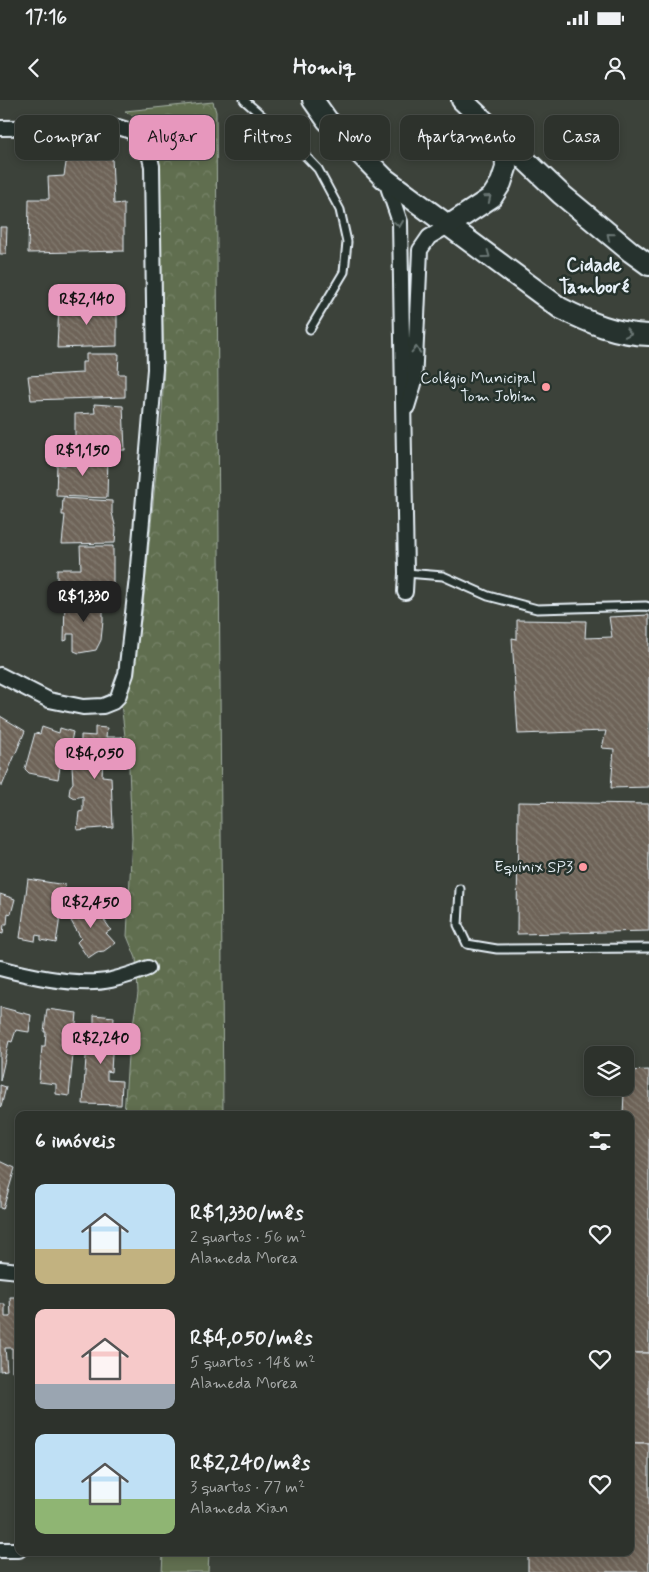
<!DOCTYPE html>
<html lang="pt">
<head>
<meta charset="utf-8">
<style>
	:root { --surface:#2d322c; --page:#353a34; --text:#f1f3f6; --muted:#a7aaa9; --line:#484d48; --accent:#e797bd }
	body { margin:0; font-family:Mynerve,sans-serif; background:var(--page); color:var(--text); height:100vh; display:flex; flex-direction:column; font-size:19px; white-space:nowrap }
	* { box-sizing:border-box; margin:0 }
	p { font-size:16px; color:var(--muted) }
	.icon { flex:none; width:28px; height:28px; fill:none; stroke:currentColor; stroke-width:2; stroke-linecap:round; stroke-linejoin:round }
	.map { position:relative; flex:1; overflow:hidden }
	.details { position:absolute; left:15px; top:1011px; width:619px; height:445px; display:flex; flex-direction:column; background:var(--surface); border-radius:10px; box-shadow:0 2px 8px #0003,0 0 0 1px var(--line) }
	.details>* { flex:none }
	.top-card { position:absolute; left:15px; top:15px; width:620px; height:45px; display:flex; gap:10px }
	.tools { position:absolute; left:584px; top:946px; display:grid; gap:10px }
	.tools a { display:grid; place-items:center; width:50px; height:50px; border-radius:10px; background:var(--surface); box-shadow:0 2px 8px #0003,0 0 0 1px var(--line); font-size:25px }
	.price { position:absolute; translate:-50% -42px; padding:0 11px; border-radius:10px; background:var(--accent); color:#111; font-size:16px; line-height:32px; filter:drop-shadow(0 1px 2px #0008) }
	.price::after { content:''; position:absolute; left:50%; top:30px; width:15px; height:11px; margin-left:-8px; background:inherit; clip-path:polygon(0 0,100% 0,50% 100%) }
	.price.selected { background:#222; color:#fff }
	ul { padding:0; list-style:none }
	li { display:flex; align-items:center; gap:15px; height:125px; padding:0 20px }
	li span { display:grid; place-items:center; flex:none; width:140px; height:100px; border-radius:10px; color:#555 }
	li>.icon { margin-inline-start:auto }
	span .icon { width:60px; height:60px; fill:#fffc; stroke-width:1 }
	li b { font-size:21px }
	h2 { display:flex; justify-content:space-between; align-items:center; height:60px; padding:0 20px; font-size:21px }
	.tag { padding:0 18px; border-radius:10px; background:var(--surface); box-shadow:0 2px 8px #0003,0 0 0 1px var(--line); font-size:18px; line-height:45px }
	.tag.selected { background:var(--accent); color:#111 }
	.status { display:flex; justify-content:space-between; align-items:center; height:35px; padding:0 25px; background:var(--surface); direction:ltr }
	.status svg { height:14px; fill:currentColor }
	header { display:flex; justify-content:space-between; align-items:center; height:65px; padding:0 20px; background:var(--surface); font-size:22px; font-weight:800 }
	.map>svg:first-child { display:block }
	.forest { fill:url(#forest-crowns); stroke:#a4b0a4 }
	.garden { fill:#606e4f; stroke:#a4b0a4 }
	.building { fill:url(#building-back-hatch); stroke:#e8f1f8 }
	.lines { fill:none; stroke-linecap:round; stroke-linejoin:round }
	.service-casing { stroke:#e8f1f8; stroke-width:11 }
	.minor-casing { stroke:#e8f1f8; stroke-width:18 }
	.secondary-casing { stroke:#e8f1f8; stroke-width:24 }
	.service { stroke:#26332d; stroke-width:7 }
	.minor { stroke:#26332d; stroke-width:14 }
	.secondary { stroke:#26332d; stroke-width:20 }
	.oneway { stroke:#6a7674 }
	.poi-dot { fill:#ff9aa2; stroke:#26332d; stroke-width:2 }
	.labels { text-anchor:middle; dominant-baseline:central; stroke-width:5; stroke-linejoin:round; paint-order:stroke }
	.poi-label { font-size:16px; fill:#e8f1f8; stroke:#26332d; text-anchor:end }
	.quarter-label { font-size:19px; font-weight:bold; fill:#e8f1f8; stroke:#26332d }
</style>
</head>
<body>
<div class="status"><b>17:16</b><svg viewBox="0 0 49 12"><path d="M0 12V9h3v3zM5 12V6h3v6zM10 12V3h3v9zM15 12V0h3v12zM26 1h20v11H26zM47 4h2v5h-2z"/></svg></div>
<header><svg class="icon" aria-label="back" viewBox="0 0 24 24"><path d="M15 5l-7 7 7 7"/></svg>Homiq<svg class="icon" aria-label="person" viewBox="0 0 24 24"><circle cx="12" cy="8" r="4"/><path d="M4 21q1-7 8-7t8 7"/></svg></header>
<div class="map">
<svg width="649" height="1472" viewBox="0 0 649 1472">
	<defs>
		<pattern id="forest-crowns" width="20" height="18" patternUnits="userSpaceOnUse" patternTransform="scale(1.25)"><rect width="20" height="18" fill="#606e4f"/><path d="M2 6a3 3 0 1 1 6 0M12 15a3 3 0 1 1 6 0" fill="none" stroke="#778369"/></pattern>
		<pattern id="building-back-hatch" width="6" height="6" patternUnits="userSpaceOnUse" patternTransform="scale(1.25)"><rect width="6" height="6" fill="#6e6458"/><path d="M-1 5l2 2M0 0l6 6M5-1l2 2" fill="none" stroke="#837b71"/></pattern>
	</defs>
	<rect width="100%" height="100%" fill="#3c423a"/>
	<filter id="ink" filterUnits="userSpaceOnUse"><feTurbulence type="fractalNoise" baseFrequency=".02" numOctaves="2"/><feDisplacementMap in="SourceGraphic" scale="10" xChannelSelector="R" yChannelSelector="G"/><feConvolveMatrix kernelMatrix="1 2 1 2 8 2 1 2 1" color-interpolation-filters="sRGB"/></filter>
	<g filter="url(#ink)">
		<polygon class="forest" points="213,2 216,12 223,1015 124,1015 128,956 138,893 136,858 127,836 132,738 129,668 121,604 128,594 142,515 162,313 164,265 159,59 154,36 144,23 125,11"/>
		<polygon class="garden" points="163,1453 209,1453 208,1472 162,1472"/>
		<g class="building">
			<polygon points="112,57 114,104 124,103 124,151 28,153 29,99 49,99 48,77 64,76 66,63 73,58"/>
			<polygon points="0,127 7,127 6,154 0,154"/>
			<polygon points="59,205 117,205 117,246 57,248"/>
			<polygon points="86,254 119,254 118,274 125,274 125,297 31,300 28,276 82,273 82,262 86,262"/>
			<polygon points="94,304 123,306 125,350 94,351 95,341 75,342 75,314 95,313"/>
			<polygon points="66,355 108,356 107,398 56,396 57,364 65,366"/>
			<polygon points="63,398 112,401 112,413 116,429 115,443 62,444 65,415 62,415"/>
			<polygon points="80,446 113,446 113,492 57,497 57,469 81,469"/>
			<polygon points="103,499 103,521 101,540 96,550 79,553 74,551 74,534 67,534 67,540 64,541 65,500"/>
			<polygon points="649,515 649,687 611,688 614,649 602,648 606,631 518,634 512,538 517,539 517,520 586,521 585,538 612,537 609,517"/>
			<polygon points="0,616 25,631 2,686 0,686"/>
			<polygon points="42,627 59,633 60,628 73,632 68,656 62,655 58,679 29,673 25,669 35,633 40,634"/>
			<polygon points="95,627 107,628 106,637 122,637 122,636 122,659 103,659 102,676 111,677 113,727 77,730 79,712 83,711 83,696 74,698 69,695 70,687 73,683 72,667 75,665 75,660 81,659 81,635 95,636"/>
			<polygon points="518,702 649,704 649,831 517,834"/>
			<polygon points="28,779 65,785 56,843 41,840 41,836 36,835 35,841 20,838"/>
			<polygon points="0,794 15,799 11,814 8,813 7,824 4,824 3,834 0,833"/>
			<polygon points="78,800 85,809 92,802 111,830 106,833 115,843 104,851 97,852 88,858 77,842 81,838 71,821 73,819 69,814 72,804"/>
			<polygon points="0,907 31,915 29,932 16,930 12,942 9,941 0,981"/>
			<polygon points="47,909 77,913 69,996 56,994 56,984 39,982 42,946 45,946 46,932 44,932"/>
			<polygon points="94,915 114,917 111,972 107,971 107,980 122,981 121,1005 83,1004 88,926 94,926"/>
			<polygon points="649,970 649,1253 630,1253 630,1015 623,1015 625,971"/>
			<polygon points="0,985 6,987 1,1007 0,1006"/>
			<polygon points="0,1061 15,1068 3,1109 0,1108"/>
			<polygon points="10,1197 19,1197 19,1271 12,1271 12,1248 5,1248 7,1270 0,1271 0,1204 5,1204 5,1217 11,1217"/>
			<rect x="630" y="1253" width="19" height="90"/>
			<polygon points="630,1343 649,1343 649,1472 528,1472 528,1452 630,1452"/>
		</g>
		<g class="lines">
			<defs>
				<g id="service">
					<polyline points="244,0 294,44 318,69 340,110 347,142 344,172 310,229"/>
					<polyline points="406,473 443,476 488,496 537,509 646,506 649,507"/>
					<polyline points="460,789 458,825 467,844 497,849 649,848"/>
				</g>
				<g id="minor">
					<path d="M0,28L118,27C142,33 147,43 152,66L155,269L137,478L126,574L122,585L118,597L113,602L103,606L83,607L49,600L0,575"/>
					<polyline points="385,78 400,122 406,473 405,492"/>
					<polyline points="407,307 414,284 420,150 429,137 448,126"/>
					<path d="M0,868C30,876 80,887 111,880C123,877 136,873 148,868"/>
					<polyline points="0,1169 19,1171"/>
					<polyline points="0,1450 19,1450"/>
				</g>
				<g id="secondary">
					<path d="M313,0L327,20L384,78L560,208C590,223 616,234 649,235"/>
					<polyline points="462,0 561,94 631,152 649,165"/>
					<polyline points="448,126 492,97 501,83 506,68 505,41"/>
				</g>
			</defs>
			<use href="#service" class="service-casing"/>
			<use href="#minor" class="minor-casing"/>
			<use href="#secondary" class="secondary-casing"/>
			<use href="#service" class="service"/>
			<use href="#minor" class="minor"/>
			<use href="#secondary" class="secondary"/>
		</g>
		<defs><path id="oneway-chevron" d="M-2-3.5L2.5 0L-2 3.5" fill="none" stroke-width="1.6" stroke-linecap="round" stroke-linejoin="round" transform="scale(1.25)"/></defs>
		<g class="oneway">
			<use href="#oneway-chevron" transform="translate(488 98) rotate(-39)"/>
			<use href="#oneway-chevron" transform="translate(399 124) rotate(82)"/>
			<use href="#oneway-chevron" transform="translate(610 136) rotate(-141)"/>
			<use href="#oneway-chevron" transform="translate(487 155) rotate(36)"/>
			<use href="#oneway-chevron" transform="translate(628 233) rotate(11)"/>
			<use href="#oneway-chevron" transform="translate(416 250) rotate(-88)"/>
		</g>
	</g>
	<g class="poi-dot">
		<circle cx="546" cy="287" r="5"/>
		<circle cx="583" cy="767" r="5"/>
	</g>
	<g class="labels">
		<g class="poi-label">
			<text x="536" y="278">Colégio Municipal<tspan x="536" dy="18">Tom Jobim</tspan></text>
			<text x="573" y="767">Equinix SP3</text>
		</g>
		<g class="quarter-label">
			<text x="594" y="165">Cidade<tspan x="594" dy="22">Tamboré</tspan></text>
		</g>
	</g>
</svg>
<div class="tools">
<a><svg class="icon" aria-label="layers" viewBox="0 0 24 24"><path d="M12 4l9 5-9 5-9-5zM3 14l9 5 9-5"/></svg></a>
</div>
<b class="price" style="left:87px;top:226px">R$2,140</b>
<b class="price" style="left:83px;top:377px">R$1,150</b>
<b class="price selected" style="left:84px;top:523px">R$1,330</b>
<b class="price" style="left:95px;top:680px">R$4,050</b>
<b class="price" style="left:91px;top:829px">R$2,450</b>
<b class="price" style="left:101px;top:965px">R$2,240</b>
<div class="top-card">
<a class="tag">Comprar</a>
<a class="tag selected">Alugar</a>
<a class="tag">Filtros</a>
<a class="tag">Novo</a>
<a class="tag">Apartamento</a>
<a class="tag">Casa</a>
</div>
<section class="details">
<h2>6 imóveis<svg class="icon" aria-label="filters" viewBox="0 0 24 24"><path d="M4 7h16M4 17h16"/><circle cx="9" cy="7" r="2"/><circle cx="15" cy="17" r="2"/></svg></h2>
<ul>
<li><span style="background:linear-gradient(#bfe0f5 65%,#c2b280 0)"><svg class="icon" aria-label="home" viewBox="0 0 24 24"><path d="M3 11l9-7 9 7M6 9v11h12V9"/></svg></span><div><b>R$1,330/mês</b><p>2 quartos · 56 m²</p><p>Alameda Morea</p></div><svg class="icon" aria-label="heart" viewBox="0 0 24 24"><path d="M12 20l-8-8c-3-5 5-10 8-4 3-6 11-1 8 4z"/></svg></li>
<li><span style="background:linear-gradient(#f6c9c9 75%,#9aa5b1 0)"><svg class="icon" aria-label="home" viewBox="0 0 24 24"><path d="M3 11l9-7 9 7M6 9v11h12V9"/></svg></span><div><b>R$4,050/mês</b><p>5 quartos · 148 m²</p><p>Alameda Morea</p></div><svg class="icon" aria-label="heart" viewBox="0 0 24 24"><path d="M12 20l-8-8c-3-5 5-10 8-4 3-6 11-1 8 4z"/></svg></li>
<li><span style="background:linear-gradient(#bfe0f5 65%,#8fb573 0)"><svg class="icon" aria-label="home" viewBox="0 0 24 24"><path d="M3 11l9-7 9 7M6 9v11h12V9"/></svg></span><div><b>R$2,240/mês</b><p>3 quartos · 77 m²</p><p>Alameda Xian</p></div><svg class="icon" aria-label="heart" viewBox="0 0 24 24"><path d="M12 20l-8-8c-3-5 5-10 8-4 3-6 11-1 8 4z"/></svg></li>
</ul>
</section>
</div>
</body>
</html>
